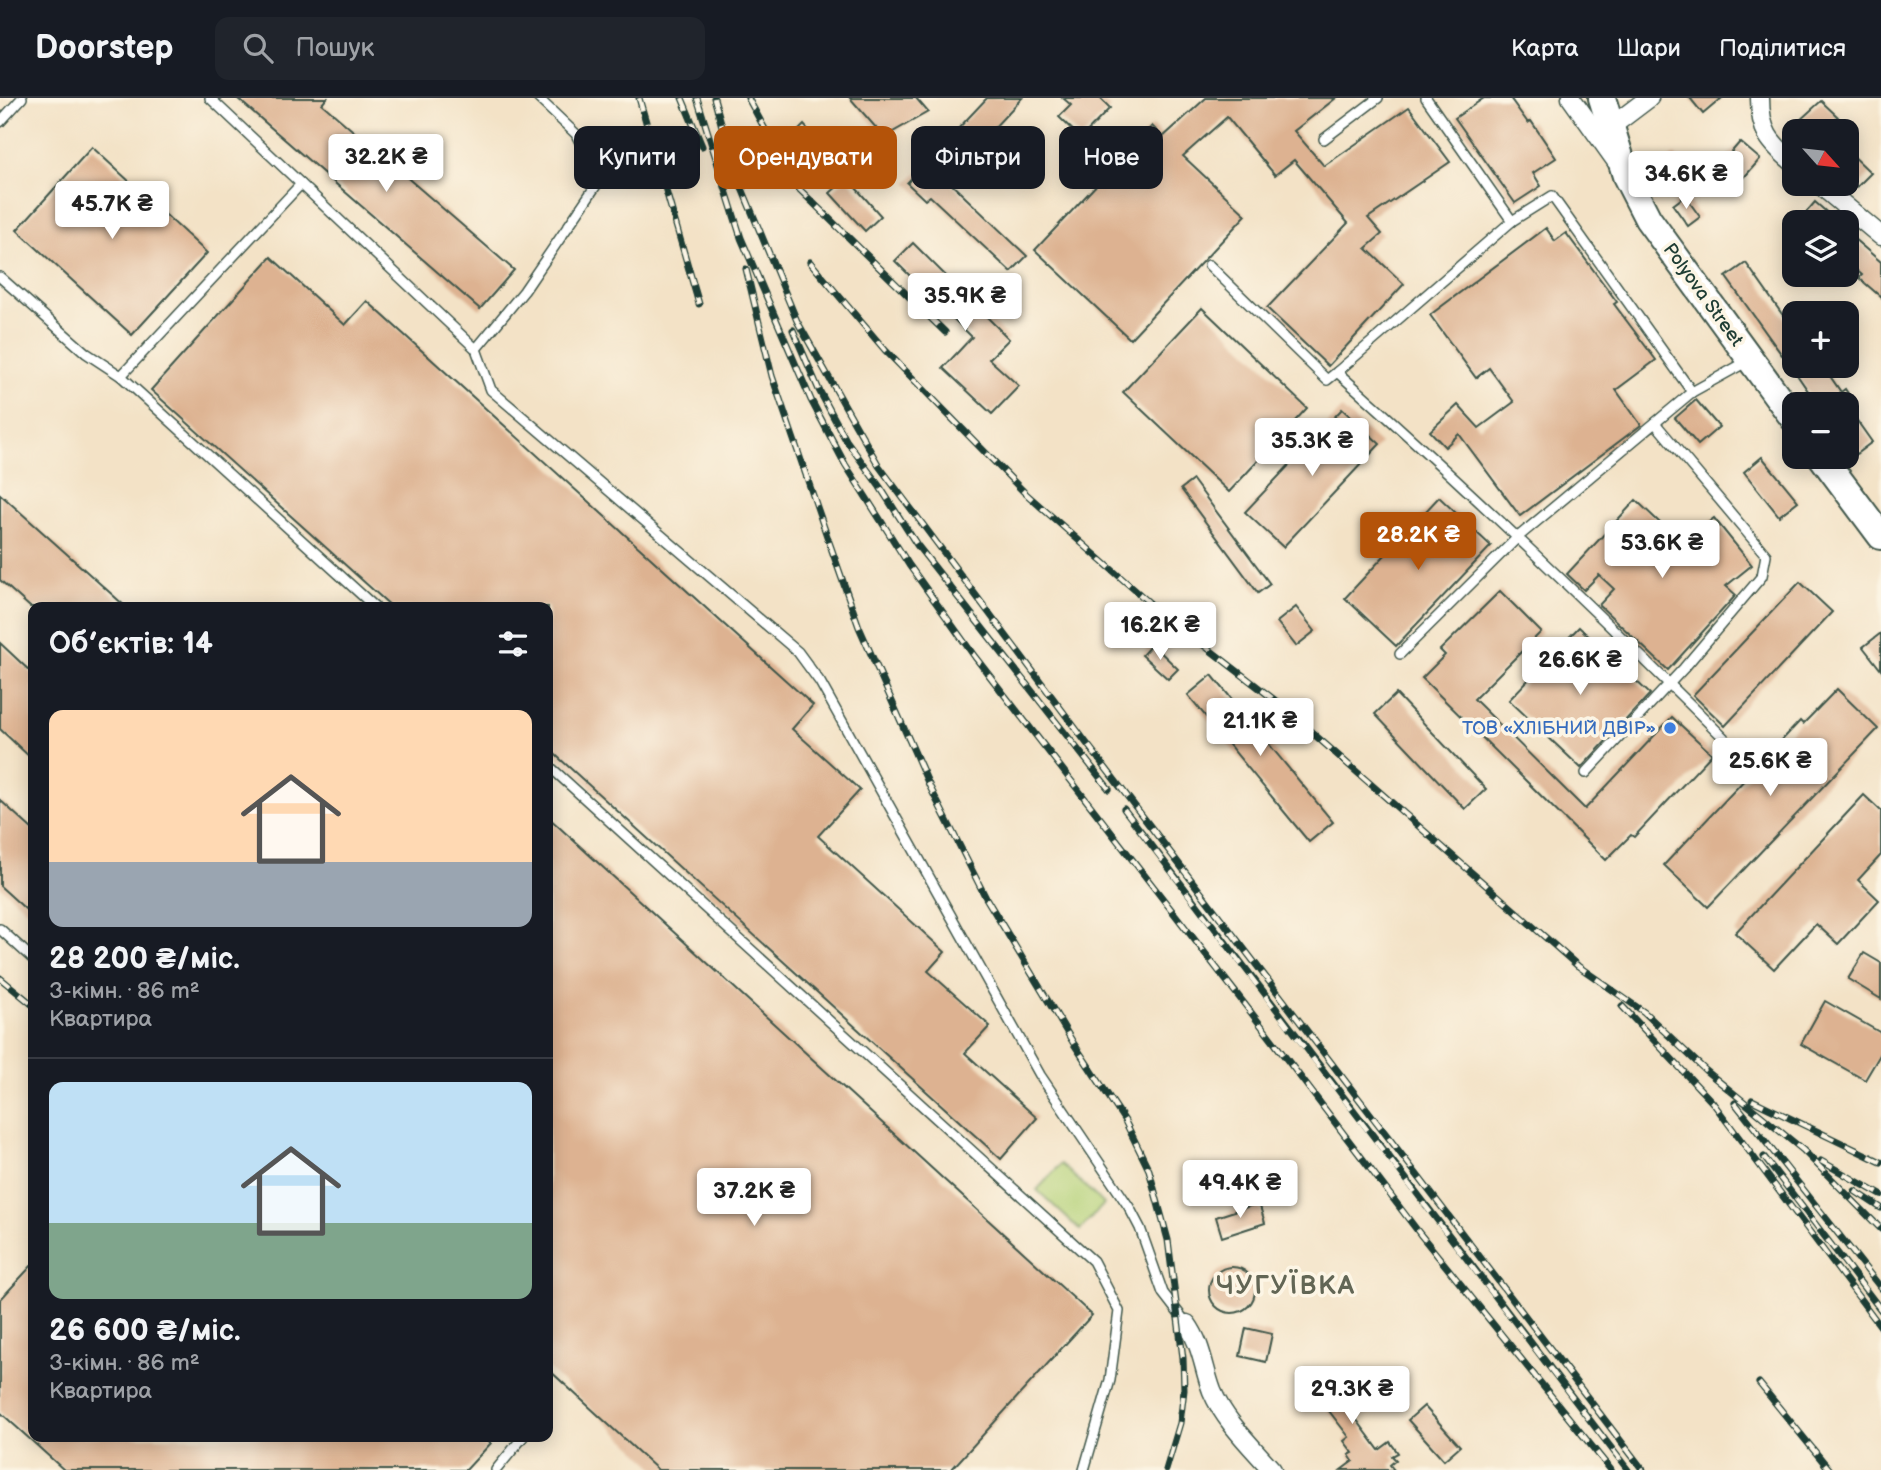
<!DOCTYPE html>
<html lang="uk">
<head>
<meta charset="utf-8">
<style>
	:root { --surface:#171b24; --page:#20242c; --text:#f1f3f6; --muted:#9ea1a6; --line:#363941; --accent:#b45309 }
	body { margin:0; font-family:"Balsamiq Sans",sans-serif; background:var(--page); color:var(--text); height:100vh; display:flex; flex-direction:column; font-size:26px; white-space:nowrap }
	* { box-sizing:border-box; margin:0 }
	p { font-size:23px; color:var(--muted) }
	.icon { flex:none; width:38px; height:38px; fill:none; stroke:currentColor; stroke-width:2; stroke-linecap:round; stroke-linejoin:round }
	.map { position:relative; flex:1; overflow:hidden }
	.sheet { position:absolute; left:28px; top:504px; width:525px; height:840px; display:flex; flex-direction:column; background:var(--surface); border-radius:14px; box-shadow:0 4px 18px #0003 }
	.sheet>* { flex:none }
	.banner { position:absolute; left:574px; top:28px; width:665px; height:63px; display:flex; gap:14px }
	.needle { width:46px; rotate:117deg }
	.controls { position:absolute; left:1782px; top:21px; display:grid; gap:14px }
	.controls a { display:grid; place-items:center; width:77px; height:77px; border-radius:14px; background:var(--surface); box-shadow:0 4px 18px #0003; font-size:35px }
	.price { position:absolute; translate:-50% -60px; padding:0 16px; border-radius:7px; background:#fff; color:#222; font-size:23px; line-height:46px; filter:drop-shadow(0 2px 4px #0008) }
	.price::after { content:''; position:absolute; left:50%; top:42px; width:21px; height:16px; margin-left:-10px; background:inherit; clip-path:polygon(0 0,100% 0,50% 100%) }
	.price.active { background:var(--accent); color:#fff }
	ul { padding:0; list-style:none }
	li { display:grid; align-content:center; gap:14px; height:371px; padding:0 21px }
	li+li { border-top:2px solid var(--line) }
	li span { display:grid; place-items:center; height:217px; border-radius:14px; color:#555 }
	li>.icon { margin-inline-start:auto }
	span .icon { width:126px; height:126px; fill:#fffc; stroke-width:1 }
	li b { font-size:30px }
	h2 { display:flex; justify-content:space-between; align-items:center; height:84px; padding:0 21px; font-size:30px }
	.chip { padding:0 24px; border-radius:14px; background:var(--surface); box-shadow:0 4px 18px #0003; font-size:24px; line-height:63px }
	.chip.active { background:var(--accent); color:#fff }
	header { display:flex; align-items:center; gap:42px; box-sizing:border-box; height:98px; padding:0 35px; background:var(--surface); border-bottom:2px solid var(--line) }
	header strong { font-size:33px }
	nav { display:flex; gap:38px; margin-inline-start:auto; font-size:24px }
	.search { width:490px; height:63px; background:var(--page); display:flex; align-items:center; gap:18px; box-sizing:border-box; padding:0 24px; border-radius:14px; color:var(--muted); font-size:26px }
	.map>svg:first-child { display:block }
	.green { fill:#b5d279; stroke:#6a8856; stroke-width:2 }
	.building { fill:#ddb291 }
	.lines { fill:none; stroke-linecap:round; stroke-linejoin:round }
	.service-casing { stroke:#3f564a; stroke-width:12 }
	.minor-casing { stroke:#3f564a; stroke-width:21 }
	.secondary-casing { stroke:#3f564a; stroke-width:30 }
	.service { stroke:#fff; stroke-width:9 }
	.minor { stroke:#fff; stroke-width:18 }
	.secondary { stroke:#fff; stroke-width:26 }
	.rail-casing { stroke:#1f3d34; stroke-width:7 }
	.rail { stroke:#fcf5e5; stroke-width:4.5; stroke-dasharray:13; stroke-linecap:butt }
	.shop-dot { fill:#3f7fe0; stroke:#fcf5e5; stroke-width:2.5 }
	.labels { text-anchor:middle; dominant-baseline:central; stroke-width:7; stroke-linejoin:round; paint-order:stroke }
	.street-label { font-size:19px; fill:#1f3d34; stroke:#fcf5e5 }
	.shop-label { font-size:19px; fill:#366cbe; stroke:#fcf5e5; text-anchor:end }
	.district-label { font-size:26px; font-weight:bold; letter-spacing:2px; fill:#626655; stroke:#fcf5e5 }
</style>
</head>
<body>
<header>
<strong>Doorstep</strong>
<div class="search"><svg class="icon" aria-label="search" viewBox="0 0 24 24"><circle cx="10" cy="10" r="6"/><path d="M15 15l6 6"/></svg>Пошук</div>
<nav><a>Карта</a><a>Шари</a><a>Поділитися</a></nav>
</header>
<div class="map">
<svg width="1881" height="1372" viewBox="0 0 1881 1372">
	<rect width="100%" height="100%" fill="#fcf5e5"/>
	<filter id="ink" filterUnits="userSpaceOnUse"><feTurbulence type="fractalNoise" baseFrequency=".0143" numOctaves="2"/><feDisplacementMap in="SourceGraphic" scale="14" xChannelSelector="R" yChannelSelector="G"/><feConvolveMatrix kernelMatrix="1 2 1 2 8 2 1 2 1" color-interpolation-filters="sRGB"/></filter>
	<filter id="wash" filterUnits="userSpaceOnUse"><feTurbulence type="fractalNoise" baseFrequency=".00686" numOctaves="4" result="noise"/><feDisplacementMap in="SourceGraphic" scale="28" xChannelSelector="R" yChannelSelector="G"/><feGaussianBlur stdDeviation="1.57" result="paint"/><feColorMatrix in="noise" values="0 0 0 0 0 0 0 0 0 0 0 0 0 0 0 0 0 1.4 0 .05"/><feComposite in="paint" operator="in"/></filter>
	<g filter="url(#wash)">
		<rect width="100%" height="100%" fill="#f3e2c6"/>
		<polygon class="green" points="1061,1066 1104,1106 1080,1132 1037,1092"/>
		<g id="blocks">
			<g class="building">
				<polygon points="237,0 327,0 322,6 514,172 480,211"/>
				<polygon points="850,0 916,0 928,14 884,39"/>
				<polygon points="987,0 1022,0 946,81 1027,158 1011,174 930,98 925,102 907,85"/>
				<polygon points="1063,0 1100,0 1110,10 1081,40 1059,19 1071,7"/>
				<polygon points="1206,0 1336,0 1294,33 1324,68 1409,9 1450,64 1368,120 1382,136 1366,150 1404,186 1328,268 1267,210 1348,125 1294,62 1275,77 1227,19 1183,58 1246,117 1130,241 1035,152 1152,28 1163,39"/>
				<polygon points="1484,0 1510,0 1528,25 1531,23 1556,60 1533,75 1541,88 1515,105 1455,20"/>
				<polygon points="1690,0 1722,0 1703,16"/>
				<polygon points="1821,3 1838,19 1822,33 1788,33"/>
				<polygon points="804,27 817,42 801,57 788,43"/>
				<polygon points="1740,44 1760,61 1741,83 1721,66"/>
				<polygon points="92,49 207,155 132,237 17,132"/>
				<polygon points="1846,51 1871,75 1857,89 1846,78"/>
				<polygon points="1675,57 1689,81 1670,94 1656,70"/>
				<polygon points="847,80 881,118 865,133 830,95"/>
				<polygon points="1685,98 1700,119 1688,128 1673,107"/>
				<polygon points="1815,104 1838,124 1798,124"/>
				<polygon points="1546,130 1555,143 1566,135 1617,204 1614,206 1656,262 1616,292 1641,327 1520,418 1459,336 1445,349 1430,333 1458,307 1479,330 1514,304 1489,270 1476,280 1430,217"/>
				<polygon points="1846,134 1881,164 1881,199 1859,180 1862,177 1846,163"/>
				<polygon points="913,145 1009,241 989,261 1019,288 992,316 943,270 972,239 895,163"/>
				<polygon points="271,159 345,227 367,203 813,607 792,631 860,692 818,738 945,854 928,873 990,928 965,955 1037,1020 1001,1061 548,650 548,509 392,509 151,292"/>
				<polygon points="1746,165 1794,233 1794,248 1782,257 1726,179"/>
				<polygon points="1202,210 1307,310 1229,394 1123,294"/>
				<polygon points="1791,268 1823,268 1841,294 1845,291 1855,306 1817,306"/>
				<polygon points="1696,302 1719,329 1698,347 1675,320"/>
				<polygon points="1846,307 1872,344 1856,356 1846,343"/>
				<polygon points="1342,311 1380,346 1283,449 1245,414"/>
				<polygon points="1762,359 1798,403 1779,418 1744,374"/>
				<polygon points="1193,382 1270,486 1258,495 1181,391"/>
				<polygon points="0,396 126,509 30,509 0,482"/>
				<polygon points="1439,399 1491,448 1396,548 1345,500"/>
				<polygon points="1636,402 1682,446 1714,420 1752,467 1726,488 1736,497 1668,572 1599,507 1614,491 1599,477 1584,492 1567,476"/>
				<polygon points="1800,484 1832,514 1725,628 1693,597"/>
				<polygon points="1500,493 1541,534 1474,601 1585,711 1672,619 1712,656 1634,739 1631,737 1606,762 1422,580 1445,557 1440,552"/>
				<polygon points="1296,509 1315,533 1296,548 1277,524"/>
				<polygon points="1579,529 1650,596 1581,670 1509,602"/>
				<polygon points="1881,535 1881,572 1863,549"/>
				<polygon points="0,545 33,576 33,662 0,631"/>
				<polygon points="1152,546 1178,571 1168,581 1142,557"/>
				<polygon points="1212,577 1333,724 1309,744 1188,597"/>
				<polygon points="1837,591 1878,631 1708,809 1664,767 1800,623 1803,626"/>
				<polygon points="1396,596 1486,691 1465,711 1375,616"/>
				<polygon points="1864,697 1881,713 1881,757 1858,782 1879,802 1838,846 1816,826 1774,871 1735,835"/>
				<polygon points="0,702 33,732 33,818 0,788"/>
				<polygon points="548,719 1092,1217 951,1372 658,1372 548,1271"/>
				<polygon points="1864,855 1881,865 1881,901 1848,881"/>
				<polygon points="1825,903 1881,935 1881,955 1865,982 1801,946"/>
				<polygon points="1259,1105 1265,1125 1222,1139 1216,1119"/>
				<polygon points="33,1166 33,1339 484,1339 491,1345 466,1372 64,1372 0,1314 0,1202"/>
				<circle cx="1232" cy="1192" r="23"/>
				<polygon points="1246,1230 1272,1236 1266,1264 1240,1258"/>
				<polygon points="1330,1270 1357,1309 1351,1314 1379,1352 1390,1344 1398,1355 1392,1358 1396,1362 1390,1367 1394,1372 1341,1372 1353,1363 1349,1357 1353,1355 1344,1343 1349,1339 1309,1287"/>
				<polygon points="1424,1308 1460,1348 1444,1362 1408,1322"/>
			</g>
		</g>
	</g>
	<g filter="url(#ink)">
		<use href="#blocks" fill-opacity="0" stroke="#3f564a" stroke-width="2"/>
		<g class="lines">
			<defs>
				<g id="service">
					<polyline points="210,0 476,251 491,292 798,554 820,584 1040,977 1129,1109 1140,1130 1163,1195 1187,1226"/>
					<polyline points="1426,0 1512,123"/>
					<polyline points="0,24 22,0"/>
					<polyline points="1324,41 1378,0"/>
					<path d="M1209,167L1327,282L1337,274C1470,392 1598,515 1724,640"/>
					<polyline points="0,179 86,255 121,278 375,509"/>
					<polyline points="476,251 524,193 599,83 576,36 538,0"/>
					<polyline points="1337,274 1512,123 1552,98 1692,294"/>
					<polyline points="121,278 301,86"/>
					<polyline points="1400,556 1518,439 1692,294 1748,263"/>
					<polyline points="548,667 1093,1163 1119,1213 1110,1282 1084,1372"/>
					<polyline points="1586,675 1684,570 1762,478 1766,457 1655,325"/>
					<polyline points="0,831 33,861"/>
					<polyline points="496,1372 523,1339"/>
				</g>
				<g id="minor">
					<polyline points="1571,0 1616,63"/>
					<path d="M1760,0C1760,33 1769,44 1794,65"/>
					<polyline points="1612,28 1649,0"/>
					<polyline points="1819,86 1881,138"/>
					<path d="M1187,1226C1202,1247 1203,1269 1212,1293C1224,1322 1251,1348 1272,1372"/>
				</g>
				<g id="secondary">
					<polyline points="1602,0 1626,78 1648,121 1794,321"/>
					<polyline points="1822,359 1881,438"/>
				</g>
			</defs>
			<use href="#service" class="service-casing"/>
			<use href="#minor" class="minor-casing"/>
			<use href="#secondary" class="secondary-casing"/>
			<use href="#service" class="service"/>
			<use href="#minor" class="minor"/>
			<use href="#secondary" class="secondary"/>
			<defs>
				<g id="rail">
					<polyline points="639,0 699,206"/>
					<polyline points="682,0 702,48"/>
					<polyline points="697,0 741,140 811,302 845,366 909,467 975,559 1260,926 1420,1136 1611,1372"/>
					<polyline points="714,0 734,71 797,223 879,368 1088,647 1643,1372"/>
					<polyline points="748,0 796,88 945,234"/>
					<polyline points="810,164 885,252 1024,394 1153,508 1276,603 1578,868 1644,914 1705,972 1803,1052 1881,1131"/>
					<polyline points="746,171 772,278 829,444 859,529 930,689 986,800 1074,946 1125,1023 1149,1072 1168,1142 1183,1260 1184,1292 1180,1325 1166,1372"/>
					<polyline points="793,232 819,292 846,342 880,389 917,447 1109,691"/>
					<path d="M1124,711C1290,932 1459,1152 1628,1372"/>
					<polyline points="0,880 33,907"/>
					<polyline points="1622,908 1713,1005 1881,1229"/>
					<polyline points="1752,1002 1881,1064"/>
					<polyline points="1735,1005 1881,1190"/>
					<polyline points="1764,1059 1881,1212"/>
					<polyline points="1821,1063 1881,1097"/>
					<polyline points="1855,1093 1881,1110"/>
					<polyline points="1759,1285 1830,1372"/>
				</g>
			</defs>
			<use href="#rail" class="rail-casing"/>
			<use href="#rail" class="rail"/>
		</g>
	</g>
	<circle class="shop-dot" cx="1670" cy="630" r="7"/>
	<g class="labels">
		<g class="street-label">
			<text transform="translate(1703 197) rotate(54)">Polyova Street</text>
		</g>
		<g class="shop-label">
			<text x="1656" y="630">ТОВ «ХЛІБНИЙ ДВІР»</text>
		</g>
		<g class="district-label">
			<text x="1286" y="1188">ЧУГУЇВКА</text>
		</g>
	</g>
</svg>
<div class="controls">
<a><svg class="needle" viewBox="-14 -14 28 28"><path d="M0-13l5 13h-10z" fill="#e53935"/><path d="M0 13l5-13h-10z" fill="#9ea1a6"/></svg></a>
<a><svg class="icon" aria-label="layers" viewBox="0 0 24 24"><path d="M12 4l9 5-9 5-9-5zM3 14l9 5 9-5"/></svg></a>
<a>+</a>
<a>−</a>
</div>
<b class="price" style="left:386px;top:96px">32.2K ₴</b>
<b class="price" style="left:1686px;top:113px">34.6K ₴</b>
<b class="price" style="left:112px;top:143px">45.7K ₴</b>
<b class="price" style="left:965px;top:235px">35.9K ₴</b>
<b class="price" style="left:1312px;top:380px">35.3K ₴</b>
<b class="price active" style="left:1418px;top:474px">28.2K ₴</b>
<b class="price" style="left:1662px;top:482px">53.6K ₴</b>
<b class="price" style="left:1160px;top:564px">16.2K ₴</b>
<b class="price" style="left:1580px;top:599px">26.6K ₴</b>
<b class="price" style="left:1260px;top:660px">21.1K ₴</b>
<b class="price" style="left:1770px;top:700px">25.6K ₴</b>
<b class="price" style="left:1240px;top:1122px">49.4K ₴</b>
<b class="price" style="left:754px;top:1130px">37.2K ₴</b>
<b class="price" style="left:1352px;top:1328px">29.3K ₴</b>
<div class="banner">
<a class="chip">Купити</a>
<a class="chip active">Орендувати</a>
<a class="chip">Фільтри</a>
<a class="chip">Нове</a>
</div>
<section class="sheet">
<h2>Об’єктів: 14<svg class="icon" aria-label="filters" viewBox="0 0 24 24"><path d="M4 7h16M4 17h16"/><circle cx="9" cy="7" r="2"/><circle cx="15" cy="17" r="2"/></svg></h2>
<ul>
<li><span style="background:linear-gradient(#ffd9b3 70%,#9aa5b1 0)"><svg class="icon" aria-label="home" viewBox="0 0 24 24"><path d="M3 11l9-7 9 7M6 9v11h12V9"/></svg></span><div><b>28 200 ₴/міс.</b><p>3-кімн. · 86 m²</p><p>Квартира</p></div></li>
<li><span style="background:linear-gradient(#bfe0f5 65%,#7fa58c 0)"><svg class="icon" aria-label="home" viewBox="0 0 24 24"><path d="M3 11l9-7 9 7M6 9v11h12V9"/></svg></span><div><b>26 600 ₴/міс.</b><p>3-кімн. · 86 m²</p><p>Квартира</p></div></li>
</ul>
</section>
</div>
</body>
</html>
